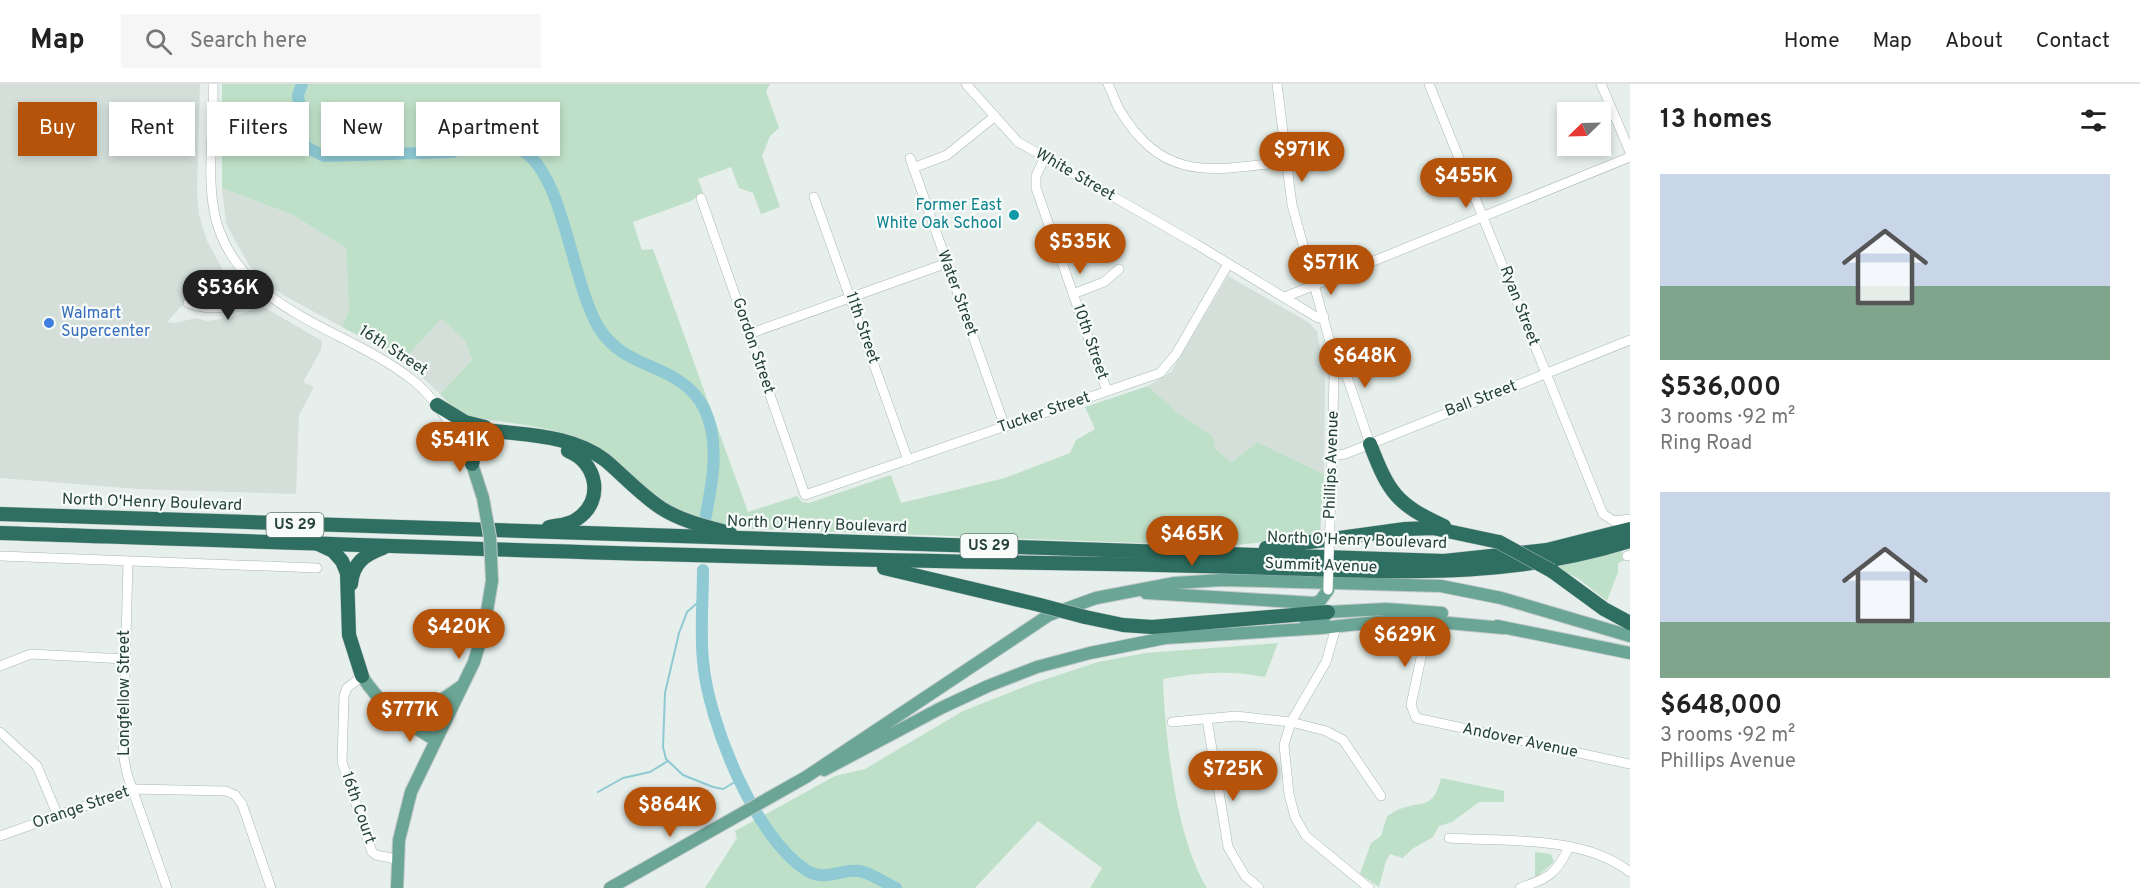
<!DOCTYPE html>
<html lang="en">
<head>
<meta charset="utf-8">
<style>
	:root { --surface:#fff; --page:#f6f6f6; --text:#222; --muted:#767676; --line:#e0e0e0; --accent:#b45309 }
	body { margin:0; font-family:Overpass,sans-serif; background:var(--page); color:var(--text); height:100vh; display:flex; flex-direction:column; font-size:22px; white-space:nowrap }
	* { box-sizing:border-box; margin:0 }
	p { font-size:20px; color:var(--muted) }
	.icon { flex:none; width:33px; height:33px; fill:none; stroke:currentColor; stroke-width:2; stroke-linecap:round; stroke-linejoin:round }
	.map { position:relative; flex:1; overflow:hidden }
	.drawer { display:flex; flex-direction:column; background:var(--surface); width:510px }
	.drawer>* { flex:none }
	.top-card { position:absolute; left:18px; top:18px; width:570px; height:54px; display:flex; gap:12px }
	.needle { width:39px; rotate:247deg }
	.buttons { position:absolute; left:1557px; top:18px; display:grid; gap:12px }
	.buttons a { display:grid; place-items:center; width:54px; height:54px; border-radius:0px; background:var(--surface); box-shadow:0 3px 9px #0003; font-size:30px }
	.price { position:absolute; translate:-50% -51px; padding:0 14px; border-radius:21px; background:var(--accent); color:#fff; font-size:20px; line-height:39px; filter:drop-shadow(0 2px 3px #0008) }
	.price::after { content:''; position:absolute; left:50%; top:36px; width:18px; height:14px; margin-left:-9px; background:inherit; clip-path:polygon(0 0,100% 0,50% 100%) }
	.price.current { background:#222; color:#fff }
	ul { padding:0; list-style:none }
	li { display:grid; align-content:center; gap:12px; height:318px; padding:0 30px }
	li span { display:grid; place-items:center; height:186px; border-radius:0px; color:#555 }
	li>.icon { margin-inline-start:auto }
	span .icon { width:108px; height:108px; fill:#fffc; stroke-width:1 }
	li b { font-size:26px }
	h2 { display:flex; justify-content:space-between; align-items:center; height:72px; padding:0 30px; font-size:26px }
	.pill { padding:0 21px; border-radius:0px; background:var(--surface); box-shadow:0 3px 9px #0003; font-size:21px; line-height:54px }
	.pill.current { background:var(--accent); color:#fff }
	header { display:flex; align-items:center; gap:36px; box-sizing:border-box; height:84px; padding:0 30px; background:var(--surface); border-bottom:2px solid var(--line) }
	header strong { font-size:28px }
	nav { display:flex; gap:33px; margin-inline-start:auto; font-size:21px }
	.search { width:420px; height:54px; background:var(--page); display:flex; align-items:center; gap:15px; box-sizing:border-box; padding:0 21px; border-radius:0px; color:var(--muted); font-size:22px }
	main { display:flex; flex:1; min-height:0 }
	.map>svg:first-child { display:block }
	.built { fill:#d4dfda }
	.green { fill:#bfe0c8 }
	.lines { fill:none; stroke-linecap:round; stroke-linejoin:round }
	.stream { stroke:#8ec9d4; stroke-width:2 }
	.river { stroke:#8ec9d4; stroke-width:12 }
	.minor-casing { stroke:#a8b8b2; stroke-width:10 }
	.major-casing { stroke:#c2cac8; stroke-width:14 }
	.highway-casing { stroke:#c2cac8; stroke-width:15 }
	.minor { stroke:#fff; stroke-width:9 }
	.major { stroke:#6aa596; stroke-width:12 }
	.highway { stroke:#2f6f62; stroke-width:14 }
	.minor-bridge-casing { stroke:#a8b8b2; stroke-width:10; stroke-linecap:butt }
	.major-bridge-casing { stroke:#c2cac8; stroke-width:14; stroke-linecap:butt }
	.highway-bridge-casing { stroke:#c2cac8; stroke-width:15; stroke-linecap:butt }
	.minor-bridge { stroke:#fff; stroke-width:9 }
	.major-bridge { stroke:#6aa596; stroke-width:12 }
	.highway-bridge { stroke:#2f6f62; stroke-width:14 }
	.culture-dot { fill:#0f9aa8; stroke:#f7fbf9; stroke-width:2 }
	.shop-dot { fill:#3f7fe0; stroke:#f7fbf9; stroke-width:2 }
	.labels { text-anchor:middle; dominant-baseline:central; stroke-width:4.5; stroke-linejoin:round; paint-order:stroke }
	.shield { fill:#f7fbf9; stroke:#637a73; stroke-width:1.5 }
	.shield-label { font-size:15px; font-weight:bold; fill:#24423a }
	.street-label { font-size:16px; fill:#24423a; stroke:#f7fbf9 }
	.culture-label { font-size:16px; fill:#0d838f; stroke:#f7fbf9; text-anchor:end }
	.shop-label { font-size:16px; fill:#366cbe; stroke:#f7fbf9; text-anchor:start }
</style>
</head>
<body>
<header>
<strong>Map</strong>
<div class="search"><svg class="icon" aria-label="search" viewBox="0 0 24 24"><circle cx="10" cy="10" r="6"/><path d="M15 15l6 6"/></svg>Search here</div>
<nav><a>Home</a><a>Map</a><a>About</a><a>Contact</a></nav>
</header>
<main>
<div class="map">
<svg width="1630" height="804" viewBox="0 0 1630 804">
	<rect width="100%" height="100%" fill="#e6efeb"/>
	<g class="built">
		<polygon points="0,0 200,0 197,108 199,131 207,157 229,197 229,204 220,208 199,203 167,238 175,239 196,234 207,237 229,234 262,222 322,257 321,266 303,298 314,303 299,331 296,410 138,405 0,394"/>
		<polygon points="222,104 293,131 346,164 349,226 342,243 285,212 265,199 249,181 226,140"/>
		<polygon points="1228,192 1308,238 1317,247 1325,295 1324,390 1257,358 1232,378 1215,365 1213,352 1179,330 1148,302 1171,288"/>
		<polygon points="441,235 465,256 472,276 440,310 404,276"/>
	</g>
	<g class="green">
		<path d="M222,0H770L766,7L779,44L770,52L762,72L780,123L761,130L753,109L739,104L731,83L698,95L703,109L691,117L633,138L642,166L653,165L748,428L797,412L802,418L809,419L891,391L901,419L1005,394L1070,369L1076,356L1095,345L1085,323L1148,302L1179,330L1213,352L1215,365L1232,378L1257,358L1324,390L1320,452L1227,462L753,445C722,442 688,437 661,418C636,401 619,372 591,359C552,341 506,340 465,331L453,324L440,310L472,276L465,256L441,235L404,276L342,243L349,226L346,164L293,131L222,104Z"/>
		<polygon points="1621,466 1625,476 1618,479 1618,488 1607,517 1579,495 1554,482"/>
		<path d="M1278,559L1265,593C1230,586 1198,588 1163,595C1165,654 1176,754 1207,804H1090L1102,784L1038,737L975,804H705L737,754L735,747L835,692L865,685L963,627L1034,599L1098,578L1145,569Z"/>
		<path d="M1441,694L1504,707V718H1479L1452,738L1439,742L1433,753L1412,765L1403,774L1390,770L1386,777L1379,803L1360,790L1371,759L1381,752L1387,732C1392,730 1395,726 1400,725C1424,716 1433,726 1441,694Z"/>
		<polygon points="1535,768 1551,770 1554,778 1535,794"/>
	</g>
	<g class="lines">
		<g class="stream">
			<polyline points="703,514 687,528 679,549 665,609 663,663 666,675 683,691 713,703 723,705 740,695"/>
			<polyline points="598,708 623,694 650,688 668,677"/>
		</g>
		<g class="river">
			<path d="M302,0L298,11L304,62L324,72L453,68L479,52C493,57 515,60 526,69C565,98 572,200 599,244C626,288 680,278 704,324C721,359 712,400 705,436"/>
			<path d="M703,486C703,516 700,547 703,577C708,637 754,752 806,786C824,798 840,785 859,787C871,789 885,799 896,804"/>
		</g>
		<defs>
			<g id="minor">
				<path d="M213,0C215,45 205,92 216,136C241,229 349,244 415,298C433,313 447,335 460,355"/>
				<polyline points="966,0 1018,58 1196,160 1318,234 1324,233"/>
				<path d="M1108,0C1112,8 1115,17 1119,25C1164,100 1212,86 1286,78"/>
				<polyline points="1277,0 1292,121 1333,269 1334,295 1330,439"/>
				<polyline points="1429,0 1603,430 1614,437 1630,435"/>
				<polyline points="1601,0 1630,68"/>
				<polyline points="1045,73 1036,92 1036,104 1107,307"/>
				<polyline points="910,74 1005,343"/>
				<polyline points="913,84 947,71 994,33"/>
				<polyline points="814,113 908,376"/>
				<polyline points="701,114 805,411 1160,289 1176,270 1228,180"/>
				<polyline points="1073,210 1104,198 1119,185"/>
				<polyline points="1285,213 1630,73"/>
				<path d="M188,219C217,230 234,223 257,203"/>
				<polyline points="749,250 947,179"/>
				<polyline points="1333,269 1343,281 1370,360"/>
				<polyline points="1332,372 1345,370 1630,256"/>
				<polyline points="0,472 317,484"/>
				<polyline points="1627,472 1630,471"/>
				<polyline points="128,478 123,669 127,690 167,804"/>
				<polyline points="1429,536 1411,621 1416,634 1630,680"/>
				<polyline points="1336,543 1326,578 1291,638 1284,661 1289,710 1295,733 1306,752 1369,804"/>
				<polyline points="0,582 31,570 125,575"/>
				<polyline points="362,592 347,604 344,612 342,678 372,768 376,771 396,775"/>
				<polyline points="1207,635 1228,763 1245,792 1259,804"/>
				<polyline points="1172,638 1236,632 1291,638 1326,647 1343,656 1381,712"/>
				<polyline points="0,648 37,682 58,732"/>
				<polyline points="0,752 132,705 226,707 235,711 242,720 271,804"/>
				<path d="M1449,754C1507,758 1582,751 1630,788"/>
				<path d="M1520,804C1548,794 1556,791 1569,763"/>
			</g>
			<g id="major">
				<polyline points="460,355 472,380 483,414"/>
				<polyline points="1146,509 1314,519 1320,517 1328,506"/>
				<polyline points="1306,538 1323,535 1328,528 1386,525 1442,529"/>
				<polyline points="1497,542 1630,569"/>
				<path d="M362,592C380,621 405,638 435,656"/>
				<path d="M389,625C423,629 434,622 460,603"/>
				<polyline points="824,686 941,624 988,602 1037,583 1090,569 1165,554 1321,544 1405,535 1503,544"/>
				<polyline points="397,804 399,756 411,708 474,578 484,545 492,497"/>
				<polyline points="610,804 806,693 1049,531 1096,514 1175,499 1222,496 1441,502 1501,514 1630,552"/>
			</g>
			<g id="highway">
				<polyline points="437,321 465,338 485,343"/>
				<path d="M460,355C477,343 492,347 513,349C544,352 578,356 605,376C624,392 640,410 661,424C681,437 707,443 730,449"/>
				<path d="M1370,360C1389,409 1396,420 1444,442"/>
				<polyline points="472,380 476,362 487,354"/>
				<polyline points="0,430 1444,477 1547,466 1630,445"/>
				<path d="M549,443C559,441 569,441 577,435C605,417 597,378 568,367"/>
				<path d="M0,449C369,461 739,475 1108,480C1174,481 1239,483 1305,485C1420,489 1518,492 1630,457"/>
				<polyline points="320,461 333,467 342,477 347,489 349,551 362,592"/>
				<polyline points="1266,464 1405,445 1433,444 1499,458"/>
				<polyline points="884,484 1040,521"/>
				<polyline points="1552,487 1604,525 1630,539"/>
				<path d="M351,500C353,479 364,471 383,464"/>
				<polyline points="1085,533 1123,541 1152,543 1328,528"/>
			</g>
		</defs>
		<use href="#minor" class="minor-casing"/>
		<use href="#major" class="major-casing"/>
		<use href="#highway" class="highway-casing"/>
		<use href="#minor" class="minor"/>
		<use href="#major" class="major"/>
		<use href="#highway" class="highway"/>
		<defs>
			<polyline id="minor-bridge" points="1328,506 1330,439"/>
			<polyline id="major-bridge" points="483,414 490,453 492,497"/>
			<g id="highway-bridge">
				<polyline points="1499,458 1552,487"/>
				<polyline points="1040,521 1085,533"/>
			</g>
		</defs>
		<use href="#minor-bridge" class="minor-bridge-casing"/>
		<use href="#major-bridge" class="major-bridge-casing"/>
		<use href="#highway-bridge" class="highway-bridge-casing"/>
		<use href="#minor-bridge" class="minor-bridge"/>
		<use href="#major-bridge" class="major-bridge"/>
		<use href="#highway-bridge" class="highway-bridge"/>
	</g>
	<circle class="culture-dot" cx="1014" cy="131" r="6"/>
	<circle class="shop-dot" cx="49" cy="239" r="6"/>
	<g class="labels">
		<g class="shield">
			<rect x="266.5" y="429" width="57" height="24" rx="4.5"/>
			<rect x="960.5" y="450" width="57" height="24" rx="4.5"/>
		</g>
		<g class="shield-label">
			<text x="295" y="441">US 29</text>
			<text x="989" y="462">US 29</text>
		</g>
		<g class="street-label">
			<text transform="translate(1075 91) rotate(30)">White Street</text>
			<text transform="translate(957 209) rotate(70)">Water Street</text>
			<text transform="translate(1519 222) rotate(69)">Ryan Street</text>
			<text transform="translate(862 244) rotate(71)">11th Street</text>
			<text transform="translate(1090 258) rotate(71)">10th Street</text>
			<text transform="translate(753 262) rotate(71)">Gordon Street</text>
			<text transform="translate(393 267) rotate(33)">16th Street</text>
			<text transform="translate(1481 315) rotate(-21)">Ball Street</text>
			<text transform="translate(1044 329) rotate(-19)">Tucker Street</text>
			<text transform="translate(1332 381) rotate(-88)">Phillips Avenue</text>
			<text transform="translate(152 419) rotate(2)">North O'Henry Boulevard</text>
			<text transform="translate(817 441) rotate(2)">North O'Henry Boulevard</text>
			<text transform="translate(1357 457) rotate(2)">North O'Henry Boulevard</text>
			<text transform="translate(1321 482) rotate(2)">Summit Avenue</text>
			<text transform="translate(125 609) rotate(-90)">Longfellow Street</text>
			<text transform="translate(1520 657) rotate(12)">Andover Avenue</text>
			<text transform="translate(81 724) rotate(-19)">Orange Street</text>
			<text transform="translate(358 724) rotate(71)">16th Court</text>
		</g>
		<g class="culture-label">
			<text x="1002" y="122">Former East<tspan x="1002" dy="18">White Oak School</tspan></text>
		</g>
		<g class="shop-label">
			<text x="61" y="230">Walmart<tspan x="61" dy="18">Supercenter</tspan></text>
		</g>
	</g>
</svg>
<div class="buttons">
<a><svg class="needle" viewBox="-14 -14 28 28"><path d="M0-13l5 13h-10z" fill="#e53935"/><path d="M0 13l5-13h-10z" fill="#767676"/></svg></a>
</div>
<b class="price" style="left:1302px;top:99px">$971K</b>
<b class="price" style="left:1466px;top:125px">$455K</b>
<b class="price" style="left:1080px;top:191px">$535K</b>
<b class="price" style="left:1331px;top:212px">$571K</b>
<b class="price current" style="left:228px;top:237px">$536K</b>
<b class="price" style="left:1365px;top:305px">$648K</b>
<b class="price" style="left:460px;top:389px">$541K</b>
<b class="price" style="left:1192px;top:483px">$465K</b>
<b class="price" style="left:459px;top:576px">$420K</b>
<b class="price" style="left:1405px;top:584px">$629K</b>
<b class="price" style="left:410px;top:659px">$777K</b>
<b class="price" style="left:1233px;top:718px">$725K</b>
<b class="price" style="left:670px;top:754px">$864K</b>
<div class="top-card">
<a class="pill current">Buy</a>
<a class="pill">Rent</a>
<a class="pill">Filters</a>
<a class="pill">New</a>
<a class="pill">Apartment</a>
</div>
</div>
<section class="drawer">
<h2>13 homes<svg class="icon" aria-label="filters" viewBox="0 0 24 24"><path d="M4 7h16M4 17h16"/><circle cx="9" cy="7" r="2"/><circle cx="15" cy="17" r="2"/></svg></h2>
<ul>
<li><span style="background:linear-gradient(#c9d6e8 60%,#7fa58c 0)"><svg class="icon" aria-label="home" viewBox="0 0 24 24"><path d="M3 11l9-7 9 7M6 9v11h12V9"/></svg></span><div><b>$536,000</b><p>3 rooms · 92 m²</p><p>Ring Road</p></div></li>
<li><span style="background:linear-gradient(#c9d6e8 70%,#7fa58c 0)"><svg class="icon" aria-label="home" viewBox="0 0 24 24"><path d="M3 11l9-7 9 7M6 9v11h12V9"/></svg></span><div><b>$648,000</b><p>3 rooms · 92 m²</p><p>Phillips Avenue</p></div></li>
</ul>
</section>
</main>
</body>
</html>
